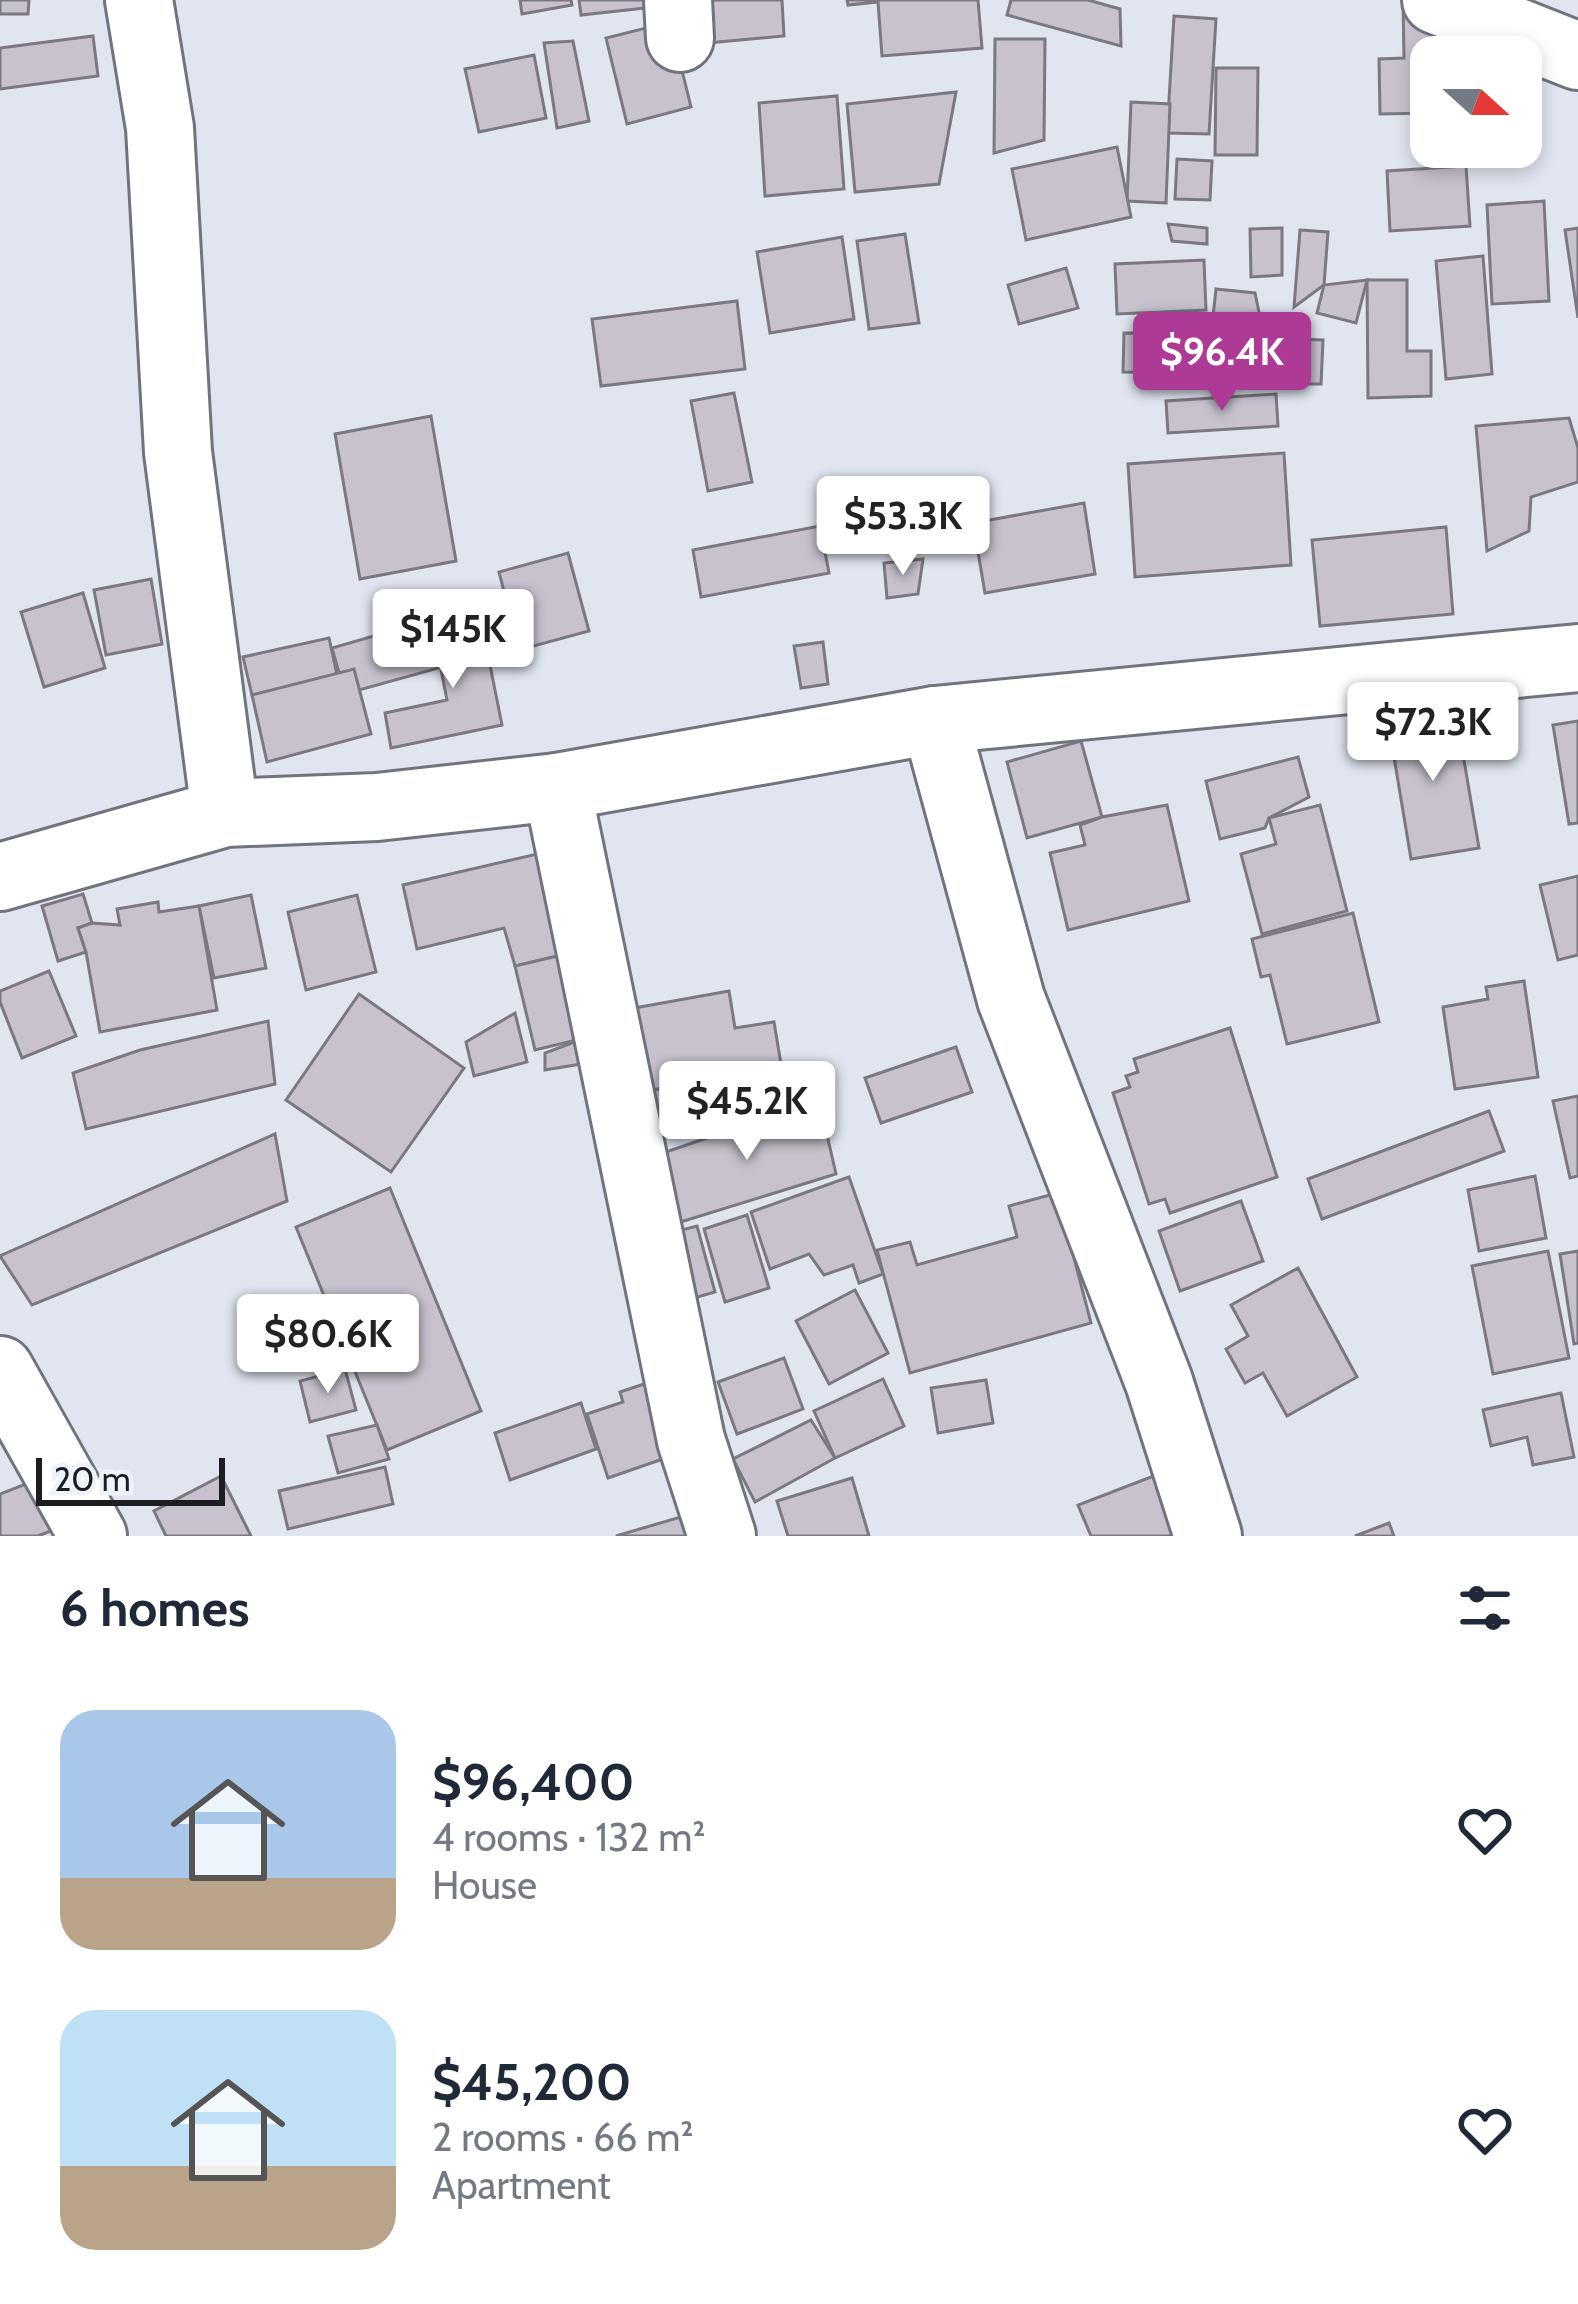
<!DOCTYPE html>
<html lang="en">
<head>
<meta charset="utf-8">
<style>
	:root { --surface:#fff; --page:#f2f2f3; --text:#1f2937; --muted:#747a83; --accent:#ad3b96 }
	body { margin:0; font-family:Cabin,sans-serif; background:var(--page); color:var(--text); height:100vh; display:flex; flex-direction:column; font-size:45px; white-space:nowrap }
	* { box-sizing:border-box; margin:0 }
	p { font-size:39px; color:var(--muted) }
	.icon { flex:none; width:66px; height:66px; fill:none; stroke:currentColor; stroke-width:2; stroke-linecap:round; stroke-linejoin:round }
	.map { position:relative; height:1536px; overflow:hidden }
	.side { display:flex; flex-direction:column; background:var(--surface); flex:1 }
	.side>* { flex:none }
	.needle { width:78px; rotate:111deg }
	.fabs { position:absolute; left:1410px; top:36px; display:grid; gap:24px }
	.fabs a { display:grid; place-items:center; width:132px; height:132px; border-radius:24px; background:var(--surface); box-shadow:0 6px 18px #0003; font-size:60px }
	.scale { position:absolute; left:36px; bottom:30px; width:189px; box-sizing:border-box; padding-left:12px; border:6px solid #1b1d20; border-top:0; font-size:33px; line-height:42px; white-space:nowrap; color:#1b1d20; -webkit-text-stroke:9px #edf2fc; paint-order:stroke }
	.price { position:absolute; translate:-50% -102px; padding:0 27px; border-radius:12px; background:#fff; color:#222; font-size:39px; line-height:78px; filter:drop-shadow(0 3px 6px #0008) }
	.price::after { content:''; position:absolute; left:50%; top:72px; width:36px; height:27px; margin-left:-18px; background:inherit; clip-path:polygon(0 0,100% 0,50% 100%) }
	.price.current { background:var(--accent); color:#fff }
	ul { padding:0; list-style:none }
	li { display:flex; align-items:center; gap:36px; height:300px; padding:0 60px }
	li span { display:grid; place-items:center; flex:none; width:336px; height:240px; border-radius:36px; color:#555 }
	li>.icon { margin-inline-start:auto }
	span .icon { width:144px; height:144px; fill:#fffc; stroke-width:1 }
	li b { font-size:51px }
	h2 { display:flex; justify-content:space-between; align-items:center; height:144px; padding:0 60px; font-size:51px }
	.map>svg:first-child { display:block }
	.building { fill:#c7c2cd; stroke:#7c7882; stroke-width:3 }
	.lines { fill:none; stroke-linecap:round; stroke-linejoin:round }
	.street-casing { stroke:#6f747d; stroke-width:72 }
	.street { stroke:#fff; stroke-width:66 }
</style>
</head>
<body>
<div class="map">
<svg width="1578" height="1536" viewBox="0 0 1578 1536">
	<rect width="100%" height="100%" fill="#e0e5ef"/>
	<g class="building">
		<polygon points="0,0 29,0 28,14 0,14"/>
		<polygon points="520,0 571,0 572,5 522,14"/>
		<polygon points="579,0 654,0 655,7 581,15"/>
		<polygon points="705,0 782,0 784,36 707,43"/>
		<polygon points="847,0 978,0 982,48 882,56 878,2 848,5"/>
		<polygon points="1011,0 1088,0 1120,9 1121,46 1007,15"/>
		<polygon points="1403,0 1454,0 1455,57 1431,57 1431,113 1380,114 1379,59 1404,58"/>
		<polygon points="1174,16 1216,19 1209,134 1167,133"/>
		<polygon points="670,22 691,107 627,124 606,38"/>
		<polygon points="93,36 98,76 0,89 0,48"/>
		<polygon points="995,39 1045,39 1044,140 994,153"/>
		<polygon points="573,41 589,121 557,128 544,43"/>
		<polygon points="534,55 546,118 479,132 465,69"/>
		<polygon points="1216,68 1258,68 1257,155 1215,155"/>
		<polygon points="956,92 939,184 855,192 847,104"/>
		<polygon points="837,96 844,189 765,196 759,103"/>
		<polygon points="1131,102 1170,104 1166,203 1127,201"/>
		<polygon points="1117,147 1131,217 1026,240 1012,169"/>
		<polygon points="1177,159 1212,161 1210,200 1175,199"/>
		<polygon points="1466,166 1470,226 1390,231 1387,171"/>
		<polygon points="1544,201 1549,301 1492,304 1487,205"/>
		<polygon points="1168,224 1207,228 1207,244 1172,241"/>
		<polygon points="1282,228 1282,275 1251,277 1250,229"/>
		<polygon points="1578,228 1578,318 1565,230"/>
		<polygon points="1300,230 1328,232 1324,285 1294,307"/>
		<polygon points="905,234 919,323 869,329 857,241"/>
		<polygon points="842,237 854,319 770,333 757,252"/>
		<polygon points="1483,256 1492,374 1446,379 1436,261"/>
		<polygon points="1204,260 1206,310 1117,314 1115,264"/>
		<polygon points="1066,268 1078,308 1019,324 1008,285"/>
		<polygon points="1367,280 1407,280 1407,351 1431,351 1431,396 1368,398"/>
		<polygon points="1367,280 1356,323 1317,313 1324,285"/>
		<polygon points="1216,289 1255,293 1261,322 1213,317"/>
		<polygon points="737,301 745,369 601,386 592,319"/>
		<polygon points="1124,333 1275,335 1274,374 1123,372"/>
		<polygon points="1294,339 1323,340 1321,384 1293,384"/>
		<polygon points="734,393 752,482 708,491 691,401"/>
		<polygon points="1276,394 1278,426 1168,433 1166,401"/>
		<polygon points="431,416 456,561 360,579 335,434"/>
		<polygon points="1569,418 1578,448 1578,482 1531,497 1529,531 1487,551 1476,426"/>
		<polygon points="1284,453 1291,565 1135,577 1128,464"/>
		<polygon points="1084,503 1095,574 985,593 973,523"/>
		<polygon points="820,526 829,573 701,597 693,550"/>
		<polygon points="1446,527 1453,614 1320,626 1312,540"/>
		<polygon points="568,553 589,631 519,650 499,572"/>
		<polygon points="923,559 918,594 887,598 884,563"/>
		<polygon points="151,579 162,644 106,655 94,590"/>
		<polygon points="83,593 105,668 44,687 21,612"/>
		<polygon points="429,620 442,667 345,694 332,648"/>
		<polygon points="481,620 502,725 391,748 385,713 447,700 433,629"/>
		<polygon points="329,638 337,675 252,695 243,657"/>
		<polygon points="823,642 828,684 801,688 794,646"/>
		<polygon points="354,669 371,734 267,762 252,695"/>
		<polygon points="1455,708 1479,848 1411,859 1388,721"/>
		<polygon points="1578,721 1578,823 1569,824 1553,725"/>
		<polygon points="1081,741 1102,817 1027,838 1007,762"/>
		<polygon points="1298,757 1309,797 1269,818 1265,828 1220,839 1206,781"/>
		<polygon points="1167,805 1189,901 1068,930 1050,853 1085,845 1080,825 1102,817"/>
		<polygon points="1320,805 1347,911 1262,934 1241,854 1276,844 1269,818"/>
		<polygon points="546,852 566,954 515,966 504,928 417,949 403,885"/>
		<polygon points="1578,876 1578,955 1558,960 1540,885"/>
		<polygon points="83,894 92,923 78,928 86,952 58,961 42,906"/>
		<polygon points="251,895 266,968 214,978 199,906"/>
		<polygon points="357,895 376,972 306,990 288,912"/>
		<polygon points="158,902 159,912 199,906 217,1010 100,1032 86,952 78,928 92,923 120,925 117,909"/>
		<polygon points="1353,913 1379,1022 1287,1044 1270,975 1261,977 1252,939"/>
		<polygon points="566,954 585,1038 535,1050 515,966"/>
		<polygon points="49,971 76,1036 22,1058 0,1002 0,991"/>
		<polygon points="1524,981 1538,1077 1455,1089 1443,1007 1488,999 1486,987"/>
		<polygon points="729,991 735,1028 774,1022 781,1064 648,1091 629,1009"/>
		<polygon points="359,994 464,1068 391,1172 286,1100"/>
		<polygon points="515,1013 527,1062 474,1076 466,1042"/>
		<polygon points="268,1021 275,1084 86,1129 73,1073 140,1050"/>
		<polygon points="1230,1028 1277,1177 1170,1213 1165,1199 1149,1204 1113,1093 1130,1087 1126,1076 1138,1072 1134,1059"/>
		<polygon points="585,1038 593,1062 545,1070 545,1053"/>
		<polygon points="956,1047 972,1092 881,1123 865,1078"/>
		<polygon points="764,1071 769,1105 655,1126 648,1091"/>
		<polygon points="1578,1096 1578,1176 1570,1178 1553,1101"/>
		<polygon points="819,1100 836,1174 674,1224 654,1156"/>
		<polygon points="1489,1111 1504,1151 1322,1219 1308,1179"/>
		<polygon points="275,1134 287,1201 32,1305 0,1256"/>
		<polygon points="1535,1176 1546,1238 1479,1251 1468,1190"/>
		<polygon points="849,1177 883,1274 859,1283 853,1265 824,1275 809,1254 770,1269 751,1212"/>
		<polygon points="390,1188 481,1411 387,1450 296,1227"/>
		<polygon points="1057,1193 1091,1323 910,1373 877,1250 910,1242 917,1265 1017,1237 1009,1206"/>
		<polygon points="1241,1201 1263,1261 1180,1291 1159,1231"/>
		<polygon points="747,1215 769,1288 725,1302 704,1229"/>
		<polygon points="697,1226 715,1292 684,1301 666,1234"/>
		<polygon points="1548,1251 1569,1358 1493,1374 1472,1266"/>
		<polygon points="1578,1251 1578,1343 1574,1344 1560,1254"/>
		<polygon points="1298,1268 1357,1377 1287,1416 1263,1373 1245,1383 1226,1349 1248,1336 1231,1305"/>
		<polygon points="855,1290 888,1353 829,1384 796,1321"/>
		<polygon points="784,1358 803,1409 737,1434 718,1382"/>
		<polygon points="345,1369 356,1410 310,1422 300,1381"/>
		<polygon points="883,1379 904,1426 835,1458 814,1411"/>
		<polygon points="656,1380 680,1453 608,1478 587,1414 623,1402 620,1392"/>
		<polygon points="986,1380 993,1423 938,1433 931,1388"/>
		<polygon points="1561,1393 1574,1457 1533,1465 1527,1437 1491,1446 1483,1410"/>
		<polygon points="581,1403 596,1449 510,1480 495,1433"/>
		<polygon points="811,1420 835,1458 755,1502 733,1459"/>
		<polygon points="377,1425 389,1459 338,1473 328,1436"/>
		<polygon points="385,1467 393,1504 288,1529 279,1491"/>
		<polygon points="1164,1472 1185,1531 1169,1536 1091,1536 1078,1505"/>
		<polygon points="221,1476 251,1536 166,1536 154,1511"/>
		<polygon points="852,1478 869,1536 788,1536 777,1501"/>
		<polygon points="36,1480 56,1529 38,1536 0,1536 0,1494"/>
		<polygon points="701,1511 709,1536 616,1536"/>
		<polygon points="1389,1523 1394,1536 1355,1536"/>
	</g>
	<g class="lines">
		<defs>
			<g id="street">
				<polyline points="139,0 160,128 178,452 225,813"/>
				<polyline points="678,0 680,38"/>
				<polyline points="1436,0 1578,56"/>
				<polyline points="935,720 1011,999 1159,1382 1208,1536"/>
				<polyline points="557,787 691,1440 722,1536"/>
				<polyline points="0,877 225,813 377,807 557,787 935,720 1578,658"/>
				<polyline points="0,1370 93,1536"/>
			</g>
		</defs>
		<use href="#street" class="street-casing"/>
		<use href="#street" class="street"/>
	</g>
</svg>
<div class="fabs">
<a><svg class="needle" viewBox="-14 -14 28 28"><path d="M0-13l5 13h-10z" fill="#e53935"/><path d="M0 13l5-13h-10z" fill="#747a83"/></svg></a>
</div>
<div class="scale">20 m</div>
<b class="price current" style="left:1222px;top:414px">$96.4K</b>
<b class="price" style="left:903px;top:578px">$53.3K</b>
<b class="price" style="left:453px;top:691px">$145K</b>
<b class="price" style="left:1433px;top:784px">$72.3K</b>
<b class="price" style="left:747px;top:1163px">$45.2K</b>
<b class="price" style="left:328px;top:1396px">$80.6K</b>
</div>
<section class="side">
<h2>6 homes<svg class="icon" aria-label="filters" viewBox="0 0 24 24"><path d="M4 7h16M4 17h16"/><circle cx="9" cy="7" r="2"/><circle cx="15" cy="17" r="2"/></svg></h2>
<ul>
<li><span style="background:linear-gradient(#a9c7e8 70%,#b9a48a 0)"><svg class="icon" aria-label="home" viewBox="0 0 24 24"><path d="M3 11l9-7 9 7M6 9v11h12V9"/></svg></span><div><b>$96,400</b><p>4 rooms · 132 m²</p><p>House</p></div><svg class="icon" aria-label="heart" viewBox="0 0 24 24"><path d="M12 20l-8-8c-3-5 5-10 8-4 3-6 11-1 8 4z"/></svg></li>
<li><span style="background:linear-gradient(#bfe0f5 65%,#b9a48a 0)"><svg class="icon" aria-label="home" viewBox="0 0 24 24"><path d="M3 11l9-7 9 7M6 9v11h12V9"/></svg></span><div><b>$45,200</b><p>2 rooms · 66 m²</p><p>Apartment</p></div><svg class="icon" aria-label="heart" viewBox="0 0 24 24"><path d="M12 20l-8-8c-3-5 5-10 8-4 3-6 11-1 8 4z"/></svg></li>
</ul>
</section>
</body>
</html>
